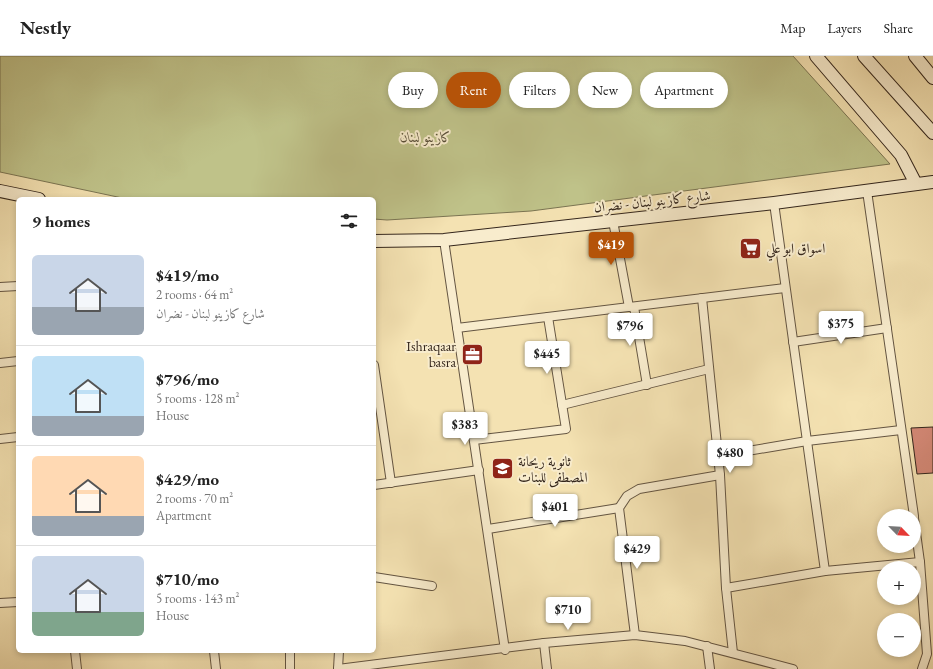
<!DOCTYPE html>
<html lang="en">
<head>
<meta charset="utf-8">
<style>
	:root { --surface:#fff; --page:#f6f6f6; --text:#222; --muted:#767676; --line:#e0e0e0; --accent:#b45309 }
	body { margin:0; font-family:"EB Garamond",Amiri,serif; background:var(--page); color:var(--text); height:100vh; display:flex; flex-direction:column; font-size:15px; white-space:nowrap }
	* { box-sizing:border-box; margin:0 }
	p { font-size:13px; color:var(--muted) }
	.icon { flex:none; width:22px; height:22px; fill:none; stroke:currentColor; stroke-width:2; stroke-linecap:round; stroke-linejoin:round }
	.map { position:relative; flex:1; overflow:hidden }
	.sheet { position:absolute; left:16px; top:141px; width:360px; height:456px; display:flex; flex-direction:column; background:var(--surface); border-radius:6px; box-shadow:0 2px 6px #0003 }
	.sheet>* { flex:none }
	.banner { position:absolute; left:388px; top:16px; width:380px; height:36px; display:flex; gap:8px }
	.needle { width:26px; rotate:115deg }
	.buttons { position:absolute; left:877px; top:453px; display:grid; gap:8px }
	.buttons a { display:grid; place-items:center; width:44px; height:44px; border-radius:50%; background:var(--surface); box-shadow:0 2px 6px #0003; font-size:20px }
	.price { position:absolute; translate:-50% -34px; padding:0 9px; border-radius:4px; background:#fff; color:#222; font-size:13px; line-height:26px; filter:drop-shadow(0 1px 2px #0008) }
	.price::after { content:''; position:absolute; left:50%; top:24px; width:12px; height:9px; margin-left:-6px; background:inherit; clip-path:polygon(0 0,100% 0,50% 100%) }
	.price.selected { background:var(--accent); color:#fff }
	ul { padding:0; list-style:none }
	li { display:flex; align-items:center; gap:12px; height:100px; padding:0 16px }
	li+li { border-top:1px solid var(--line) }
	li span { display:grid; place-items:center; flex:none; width:112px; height:80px; border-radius:6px; color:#555 }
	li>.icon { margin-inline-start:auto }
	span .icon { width:48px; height:48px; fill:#fffc; stroke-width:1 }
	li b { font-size:17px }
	h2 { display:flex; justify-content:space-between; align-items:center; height:48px; padding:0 16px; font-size:17px }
	.tag { padding:0 14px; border-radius:18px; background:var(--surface); box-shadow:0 2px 6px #0003; font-size:14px; line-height:36px }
	.tag.selected { background:var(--accent); color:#fff }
	header { display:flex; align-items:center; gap:24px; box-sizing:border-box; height:56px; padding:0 20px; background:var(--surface); border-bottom:1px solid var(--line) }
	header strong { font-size:19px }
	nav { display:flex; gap:22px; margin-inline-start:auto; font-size:14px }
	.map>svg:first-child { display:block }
	.green { fill:#bfc289; stroke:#7a7452 }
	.building { fill:#d48977; stroke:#34261c }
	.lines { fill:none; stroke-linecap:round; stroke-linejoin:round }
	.street-casing { stroke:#645542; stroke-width:10 }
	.secondary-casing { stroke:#34261c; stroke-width:14 }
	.street { stroke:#f8eccd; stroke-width:8 }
	.secondary { stroke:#f8eccd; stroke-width:12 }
	.labels { text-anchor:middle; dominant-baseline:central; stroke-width:4; stroke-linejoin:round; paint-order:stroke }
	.park-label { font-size:14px; font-style:italic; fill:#574d37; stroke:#f8eccd }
	.street-label { font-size:14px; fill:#34261c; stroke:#f8eccd }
	.poi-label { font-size:14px; fill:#34261c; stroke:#f8eccd; text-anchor:start }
</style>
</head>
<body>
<header>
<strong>Nestly</strong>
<nav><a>Map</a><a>Layers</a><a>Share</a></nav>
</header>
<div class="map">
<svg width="933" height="613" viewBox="0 0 933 613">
	<rect width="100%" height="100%" fill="#f4e2b2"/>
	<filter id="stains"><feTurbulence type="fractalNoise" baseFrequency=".005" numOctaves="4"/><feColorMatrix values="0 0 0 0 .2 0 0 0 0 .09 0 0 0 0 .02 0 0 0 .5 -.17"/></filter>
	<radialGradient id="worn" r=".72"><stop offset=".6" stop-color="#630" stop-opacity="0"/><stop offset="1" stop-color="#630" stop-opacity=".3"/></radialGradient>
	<polygon class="green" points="0,0 793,0 890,108 531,155 387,164 374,163 374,143 127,143 0,116"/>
	<polygon class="building" points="933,371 933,417 917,418 911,372"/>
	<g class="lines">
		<defs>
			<g id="street">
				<polyline points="867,135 914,460"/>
				<polyline points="774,147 825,515"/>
				<polyline points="613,165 629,251"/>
				<polyline points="444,184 505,594"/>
				<polyline points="0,231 18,230"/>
				<polyline points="702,242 720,419 726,532 733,597"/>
				<polyline points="634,251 647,329"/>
				<polyline points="457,272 785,232"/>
				<polyline points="793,286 887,272"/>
				<polyline points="0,307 18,305"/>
				<polyline points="374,309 391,427"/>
				<polyline points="562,349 709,313"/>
				<polyline points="0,383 18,381"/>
				<polyline points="474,384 566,373 548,261"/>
				<polyline points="718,400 807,385 901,374"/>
				<polyline points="374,429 479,414"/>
				<polyline points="914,462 920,506 927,598 922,613"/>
				<polyline points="488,473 619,452"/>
				<polyline points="374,521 432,530"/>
				<polyline points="726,532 825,515 920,506"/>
				<polyline points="0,547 18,546"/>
				<polyline points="635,579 619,452 627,440 639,433 720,419"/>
				<polyline points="544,587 547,613"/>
				<polyline points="707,590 710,613"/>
				<polyline points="75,595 77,613"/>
				<polyline points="214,595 216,613"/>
				<polyline points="290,595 290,613"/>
				<polyline points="338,613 544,587 635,579 685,585 793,613"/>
				<polyline points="338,613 339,595"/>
			</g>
			<g id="secondary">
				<polyline points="816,0 901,99 916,128"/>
				<polyline points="864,0 933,77"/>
				<polyline points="915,0 933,22"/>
				<polyline points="0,135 39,143"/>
				<polyline points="374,185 444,184 774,147 933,126"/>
			</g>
		</defs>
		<use href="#street" class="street-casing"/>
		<use href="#secondary" class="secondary-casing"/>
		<use href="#street" class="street"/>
		<use href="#secondary" class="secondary"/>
	</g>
	<defs>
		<symbol id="supermarket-square" viewBox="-11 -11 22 22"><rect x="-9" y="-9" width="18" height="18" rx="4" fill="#8f2418" stroke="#f8eccd"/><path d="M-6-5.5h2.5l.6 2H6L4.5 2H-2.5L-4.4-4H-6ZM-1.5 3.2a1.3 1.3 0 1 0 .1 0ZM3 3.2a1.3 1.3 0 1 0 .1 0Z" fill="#fff"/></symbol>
		<symbol id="office-square" viewBox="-11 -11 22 22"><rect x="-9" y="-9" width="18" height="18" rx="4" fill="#8f2418" stroke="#f8eccd"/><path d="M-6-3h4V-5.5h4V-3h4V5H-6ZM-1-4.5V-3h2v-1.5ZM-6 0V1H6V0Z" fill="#fff"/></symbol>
		<symbol id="school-square" viewBox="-11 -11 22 22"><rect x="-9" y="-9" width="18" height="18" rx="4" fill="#8f2418" stroke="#f8eccd"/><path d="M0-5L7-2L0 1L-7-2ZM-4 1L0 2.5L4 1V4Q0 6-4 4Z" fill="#fff"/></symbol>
	</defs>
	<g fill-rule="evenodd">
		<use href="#supermarket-square" x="738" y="180" width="25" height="25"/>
		<use href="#office-square" x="460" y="286" width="25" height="25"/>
		<use href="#school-square" x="490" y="400" width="25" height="25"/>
	</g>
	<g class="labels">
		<g class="park-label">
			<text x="426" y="81">كازينو لبنان</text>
		</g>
		<g class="street-label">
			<text transform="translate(652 145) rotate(-6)">شارع كازينو لبنان - نضران</text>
		</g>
		<g class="poi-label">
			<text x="766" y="192">اسواق ابو علي</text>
			<text x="456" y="290" text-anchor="end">Ishraqaar<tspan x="456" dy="16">basra</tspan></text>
			<text x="518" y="405">ثانوية ريحانة<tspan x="518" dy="16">المصطفى للبنات</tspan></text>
		</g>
	</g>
	<rect width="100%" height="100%" filter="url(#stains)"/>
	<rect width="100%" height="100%" fill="url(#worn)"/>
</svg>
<div class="buttons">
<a><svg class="needle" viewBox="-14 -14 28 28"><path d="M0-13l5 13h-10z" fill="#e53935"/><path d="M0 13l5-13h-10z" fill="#767676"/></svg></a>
<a>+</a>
<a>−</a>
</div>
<b class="price selected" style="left:611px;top:210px">$419</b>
<b class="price" style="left:841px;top:289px">$375</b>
<b class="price" style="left:630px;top:291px">$796</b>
<b class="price" style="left:547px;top:319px">$445</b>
<b class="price" style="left:465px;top:390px">$383</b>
<b class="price" style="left:730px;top:418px">$480</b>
<b class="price" style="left:555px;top:472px">$401</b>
<b class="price" style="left:637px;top:514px">$429</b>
<b class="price" style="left:568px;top:575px">$710</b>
<div class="banner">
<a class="tag">Buy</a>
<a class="tag selected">Rent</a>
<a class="tag">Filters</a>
<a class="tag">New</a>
<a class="tag">Apartment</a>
</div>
<section class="sheet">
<h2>9 homes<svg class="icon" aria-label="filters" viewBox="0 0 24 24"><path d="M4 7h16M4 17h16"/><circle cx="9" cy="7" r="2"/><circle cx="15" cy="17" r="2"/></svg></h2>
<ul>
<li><span style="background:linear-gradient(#c9d6e8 65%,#9aa5b1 0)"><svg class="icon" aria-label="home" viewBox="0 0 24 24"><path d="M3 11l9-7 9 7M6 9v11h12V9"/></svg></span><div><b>$419/mo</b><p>2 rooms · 64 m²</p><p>شارع كازينو لبنان - نضران</p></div></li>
<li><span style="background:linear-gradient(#bfe0f5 75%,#9aa5b1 0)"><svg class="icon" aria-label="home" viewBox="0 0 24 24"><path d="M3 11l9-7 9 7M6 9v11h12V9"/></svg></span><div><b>$796/mo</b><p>5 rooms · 128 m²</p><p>House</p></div></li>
<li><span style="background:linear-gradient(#ffd9b3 75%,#9aa5b1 0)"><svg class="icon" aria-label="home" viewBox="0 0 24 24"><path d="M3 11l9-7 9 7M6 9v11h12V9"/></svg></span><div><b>$429/mo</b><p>2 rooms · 70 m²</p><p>Apartment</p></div></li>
<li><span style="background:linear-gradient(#c9d6e8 70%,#7fa58c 0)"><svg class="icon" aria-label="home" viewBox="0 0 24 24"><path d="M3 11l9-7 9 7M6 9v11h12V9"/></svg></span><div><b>$710/mo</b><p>5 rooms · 143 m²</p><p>House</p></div></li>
</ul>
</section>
</div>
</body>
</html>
